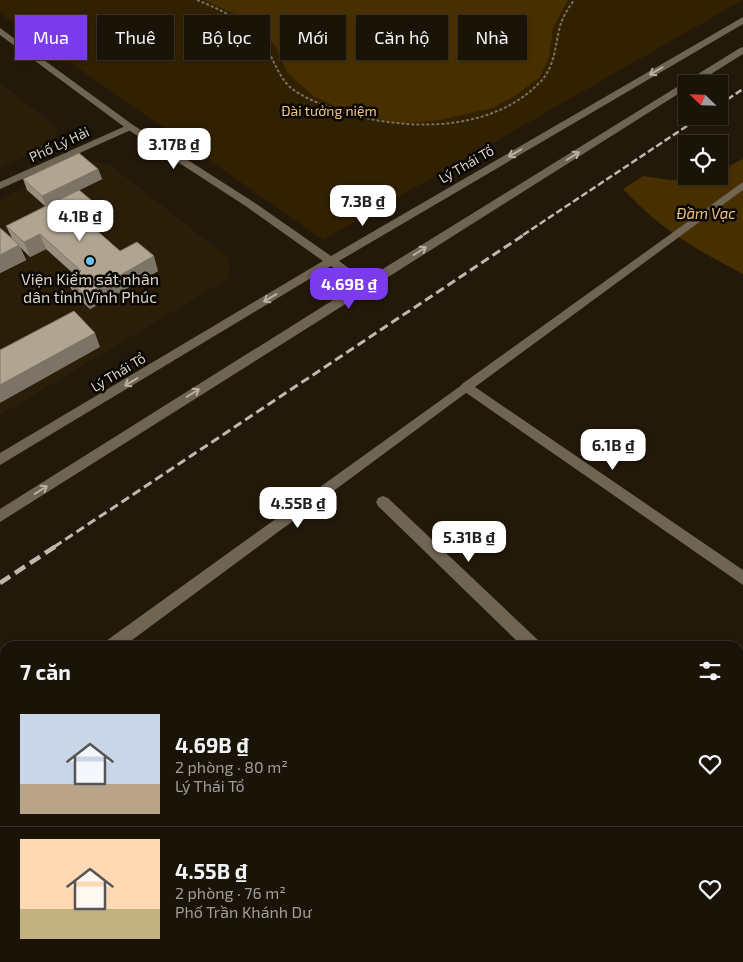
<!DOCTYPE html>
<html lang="vi">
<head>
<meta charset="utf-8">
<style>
	:root { --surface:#1a1308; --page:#272016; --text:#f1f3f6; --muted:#9f9e9c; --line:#383229; --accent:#7c3aed }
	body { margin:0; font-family:"Exo 2",sans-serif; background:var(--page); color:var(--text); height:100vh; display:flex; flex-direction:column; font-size:19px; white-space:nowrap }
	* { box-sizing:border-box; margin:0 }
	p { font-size:16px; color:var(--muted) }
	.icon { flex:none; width:28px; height:28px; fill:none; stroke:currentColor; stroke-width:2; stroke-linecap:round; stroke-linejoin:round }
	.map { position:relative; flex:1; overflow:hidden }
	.panel { position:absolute; left:0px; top:641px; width:744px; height:321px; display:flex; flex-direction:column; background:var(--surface); border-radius:15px 15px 0 0; box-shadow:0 1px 4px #0004,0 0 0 1px var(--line) }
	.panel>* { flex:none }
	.top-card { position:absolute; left:15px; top:15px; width:714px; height:45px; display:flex; gap:10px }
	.needle { width:32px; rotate:293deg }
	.fabs { position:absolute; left:678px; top:75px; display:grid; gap:10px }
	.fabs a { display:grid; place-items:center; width:50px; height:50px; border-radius:0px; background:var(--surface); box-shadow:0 1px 4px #0004,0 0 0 1px var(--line); font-size:25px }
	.price { position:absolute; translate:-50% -42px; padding:0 11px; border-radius:10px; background:#fff; color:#222; font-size:16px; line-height:32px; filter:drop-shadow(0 1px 2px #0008) }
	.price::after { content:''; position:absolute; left:50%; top:30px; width:15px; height:11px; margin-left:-8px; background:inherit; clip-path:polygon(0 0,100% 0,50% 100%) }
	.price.selected { background:var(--accent); color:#fff }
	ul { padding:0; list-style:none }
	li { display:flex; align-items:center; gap:15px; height:125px; padding:0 20px }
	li+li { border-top:1px solid var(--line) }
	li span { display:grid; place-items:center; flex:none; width:140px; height:100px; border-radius:0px; color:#555 }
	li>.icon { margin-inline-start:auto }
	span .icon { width:60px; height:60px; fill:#fffc; stroke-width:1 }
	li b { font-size:21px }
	h2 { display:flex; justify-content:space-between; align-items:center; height:60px; padding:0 20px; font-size:21px }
	.pill { padding:0 18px; border-radius:0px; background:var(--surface); box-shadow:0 1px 4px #0004,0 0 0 1px var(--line); font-size:18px; line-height:45px }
	.pill.selected { background:var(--accent); color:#fff }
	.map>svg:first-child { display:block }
	.built { fill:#2b1e08 }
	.green { fill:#322101 }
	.water { fill:#472f00 }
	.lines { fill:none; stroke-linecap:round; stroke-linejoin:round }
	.path { stroke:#797064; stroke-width:2; stroke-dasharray:3 2; stroke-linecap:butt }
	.minor { fill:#706453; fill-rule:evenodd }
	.tertiary { fill:#706453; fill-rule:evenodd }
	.secondary { fill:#706453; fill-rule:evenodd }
	.rail-far2 { stroke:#bfb8ae; stroke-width:2.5; stroke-dasharray:7 3; stroke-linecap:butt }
	.rail-far1 { stroke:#bfb8ae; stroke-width:3; stroke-dasharray:9 4.5; stroke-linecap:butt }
	.rail { stroke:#bfb8ae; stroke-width:4.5; stroke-dasharray:12 6; stroke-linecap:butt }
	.wall { fill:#988e7e }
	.shaded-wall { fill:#7c7466 }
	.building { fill:#b1a592; stroke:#7c7466 }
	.oneway { stroke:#b9b1a5 }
	.poi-dot { fill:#64c5ee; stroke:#090502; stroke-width:2 }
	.labels { text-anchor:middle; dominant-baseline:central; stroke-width:5; stroke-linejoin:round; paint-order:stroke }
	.far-park-label { font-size:14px; fill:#f1c682; stroke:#090502 }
	.far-street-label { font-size:14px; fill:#d8d2c8; stroke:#090502 }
	.far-water-label { font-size:15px; font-style:italic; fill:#efc480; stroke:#090502 }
	.poi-label { font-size:16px; fill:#d8d2c8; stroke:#090502 }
</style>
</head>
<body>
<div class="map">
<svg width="743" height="962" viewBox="0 0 743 962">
	<rect width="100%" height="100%" fill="#23190a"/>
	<g class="built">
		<polygon points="0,83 57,127 57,136 42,149 0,168"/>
		<polygon points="94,161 110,165 229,258 229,278 0,415 0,199 74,165"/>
	</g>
	<polygon class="green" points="0,0 743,0 323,240 0,13"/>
	<g class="water">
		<polygon points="203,0 568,0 553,28 549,57 540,77 515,96 492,108 440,120 401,124 351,113 313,96 287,72 276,47 254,22"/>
		<path d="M743,159V274C695,249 660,229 623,189L643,176L670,180L719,176V171Z"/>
	</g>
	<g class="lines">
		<path class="path" d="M197,0C224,11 251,24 267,49C275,63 279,77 291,88C304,98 320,104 335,109C399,132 492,135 542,80C556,64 555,42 561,23C564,15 569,7 574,0"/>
		<g class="minor">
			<polygon points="130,124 133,125 133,129 0,189 0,182"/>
			<polygon points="466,382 470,384 472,387 470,390 124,646 104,646 106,641"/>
			<polygon points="383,496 388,498 539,641 541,646 522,646 378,506 376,502 378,498"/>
			<polygon points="5,716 5,734 0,736 0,718"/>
			<polygon points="739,861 743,863 743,884 739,882"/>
			<polygon points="290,958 313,958 311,962 288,962"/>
			<polygon points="396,958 418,958 420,962 398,962"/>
		</g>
		<polygon class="tertiary" points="743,182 743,190 475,387 743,570 743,585 462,390 460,387 462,384"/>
		<polygon class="secondary" points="743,17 743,24 339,261 365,280 740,48 743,47 743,54 695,84 686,84 686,89 0,522 0,509 357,285 331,266 0,465 0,453 323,261 247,207 127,129 0,35 0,28 133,125 255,203 331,256"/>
		<g class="rail-far2">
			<polyline points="719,105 743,89"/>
			<polyline points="523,235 702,116"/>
		</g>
		<polyline class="rail-far1" points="54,547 525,234"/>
		<polyline class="rail" points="0,583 56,546"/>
	</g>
	<polygon class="wall" points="98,169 102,179 79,190 97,205 101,220 90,225 120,251 158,271 90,309 73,293 67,279 75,275 46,249 30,257 20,247 26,260 0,273 0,228 12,238 6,226 45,206 27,190 23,179"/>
	<g class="shaded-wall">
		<polygon points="98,169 102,179 46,207 42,196"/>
		<polygon points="97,205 101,220 83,229 78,214"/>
		<polygon points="40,234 46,249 30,257 24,242"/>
		<polygon points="19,245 26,260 0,273 0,255"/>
		<polygon points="154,256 158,271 90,309 85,295"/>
		<polygon points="95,333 100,347 0,403 0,385"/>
	</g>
	<g class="building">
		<polygon points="79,153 98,169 42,196 23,179"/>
		<polygon points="79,190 97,205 78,214 120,251 137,242 154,256 85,295 67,279 81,271 40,234 24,242 6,226"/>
		<polygon points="0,228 19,245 0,255"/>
		<polygon points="74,311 95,333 0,385 0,350"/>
	</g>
	<defs><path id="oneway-shaft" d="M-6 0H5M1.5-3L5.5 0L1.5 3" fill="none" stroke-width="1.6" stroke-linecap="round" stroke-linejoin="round" transform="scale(1.25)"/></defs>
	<g class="oneway">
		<use href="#oneway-shaft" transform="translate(656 71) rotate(150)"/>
		<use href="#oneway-shaft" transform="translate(515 153) rotate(150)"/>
		<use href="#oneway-shaft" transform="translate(573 156) rotate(-32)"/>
		<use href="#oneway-shaft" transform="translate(420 251) rotate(-32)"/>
		<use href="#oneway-shaft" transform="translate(270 298) rotate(149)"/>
		<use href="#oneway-shaft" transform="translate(131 382) rotate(149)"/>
		<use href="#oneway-shaft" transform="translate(193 393) rotate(-32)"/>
		<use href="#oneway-shaft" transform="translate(41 490) rotate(-32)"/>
	</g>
	<circle class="poi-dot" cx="90" cy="261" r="5"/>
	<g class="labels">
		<g class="far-park-label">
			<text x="329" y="110">Đài tưởng niệm</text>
		</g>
		<g class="far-street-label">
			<text transform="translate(59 144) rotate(-25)">Phố Lý Hải</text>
			<text transform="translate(466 164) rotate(-30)">Lý Thái Tổ</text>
			<text transform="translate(118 372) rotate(-31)">Lý Thái Tổ</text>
		</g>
		<g class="far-water-label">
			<text x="706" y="213">Đầm Vạc</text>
		</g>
		<g class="poi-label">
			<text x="90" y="278">Viện Kiểm sát nhân<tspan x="90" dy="18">dân tỉnh Vĩnh Phúc</tspan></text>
		</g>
	</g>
</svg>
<div class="fabs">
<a><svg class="needle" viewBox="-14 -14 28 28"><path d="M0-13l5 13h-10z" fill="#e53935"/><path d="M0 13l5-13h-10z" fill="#9f9e9c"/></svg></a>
<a><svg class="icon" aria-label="locate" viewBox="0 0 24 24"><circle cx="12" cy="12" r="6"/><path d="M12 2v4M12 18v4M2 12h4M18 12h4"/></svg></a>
</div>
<b class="price" style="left:174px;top:170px">3.17B ₫</b>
<b class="price" style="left:363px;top:227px">7.3B ₫</b>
<b class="price" style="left:80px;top:242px">4.1B ₫</b>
<b class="price selected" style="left:349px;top:310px">4.69B ₫</b>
<b class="price" style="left:613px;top:471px">6.1B ₫</b>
<b class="price" style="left:298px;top:529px">4.55B ₫</b>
<b class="price" style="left:469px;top:563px">5.31B ₫</b>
<div class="top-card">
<a class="pill selected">Mua</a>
<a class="pill">Thuê</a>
<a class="pill">Bộ lọc</a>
<a class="pill">Mới</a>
<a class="pill">Căn hộ</a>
<a class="pill">Nhà</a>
</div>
<section class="panel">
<h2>7 căn<svg class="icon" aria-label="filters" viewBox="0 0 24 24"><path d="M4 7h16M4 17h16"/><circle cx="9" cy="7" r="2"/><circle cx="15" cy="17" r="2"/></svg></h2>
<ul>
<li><span style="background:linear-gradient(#c9d6e8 70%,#b9a48a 0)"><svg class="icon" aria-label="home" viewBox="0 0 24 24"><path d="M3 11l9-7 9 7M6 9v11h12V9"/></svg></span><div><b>4.69B ₫</b><p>2 phòng · 80 m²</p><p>Lý Thái Tổ</p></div><svg class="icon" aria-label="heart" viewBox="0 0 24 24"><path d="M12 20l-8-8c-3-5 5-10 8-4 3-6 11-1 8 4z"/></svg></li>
<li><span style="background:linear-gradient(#ffd9b3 70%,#c2b280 0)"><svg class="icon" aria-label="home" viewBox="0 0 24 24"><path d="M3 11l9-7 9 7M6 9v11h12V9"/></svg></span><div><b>4.55B ₫</b><p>2 phòng · 76 m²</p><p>Phố Trần Khánh Dư</p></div><svg class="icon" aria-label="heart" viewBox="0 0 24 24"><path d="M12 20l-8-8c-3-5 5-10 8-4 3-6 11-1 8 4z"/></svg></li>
</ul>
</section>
</div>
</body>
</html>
